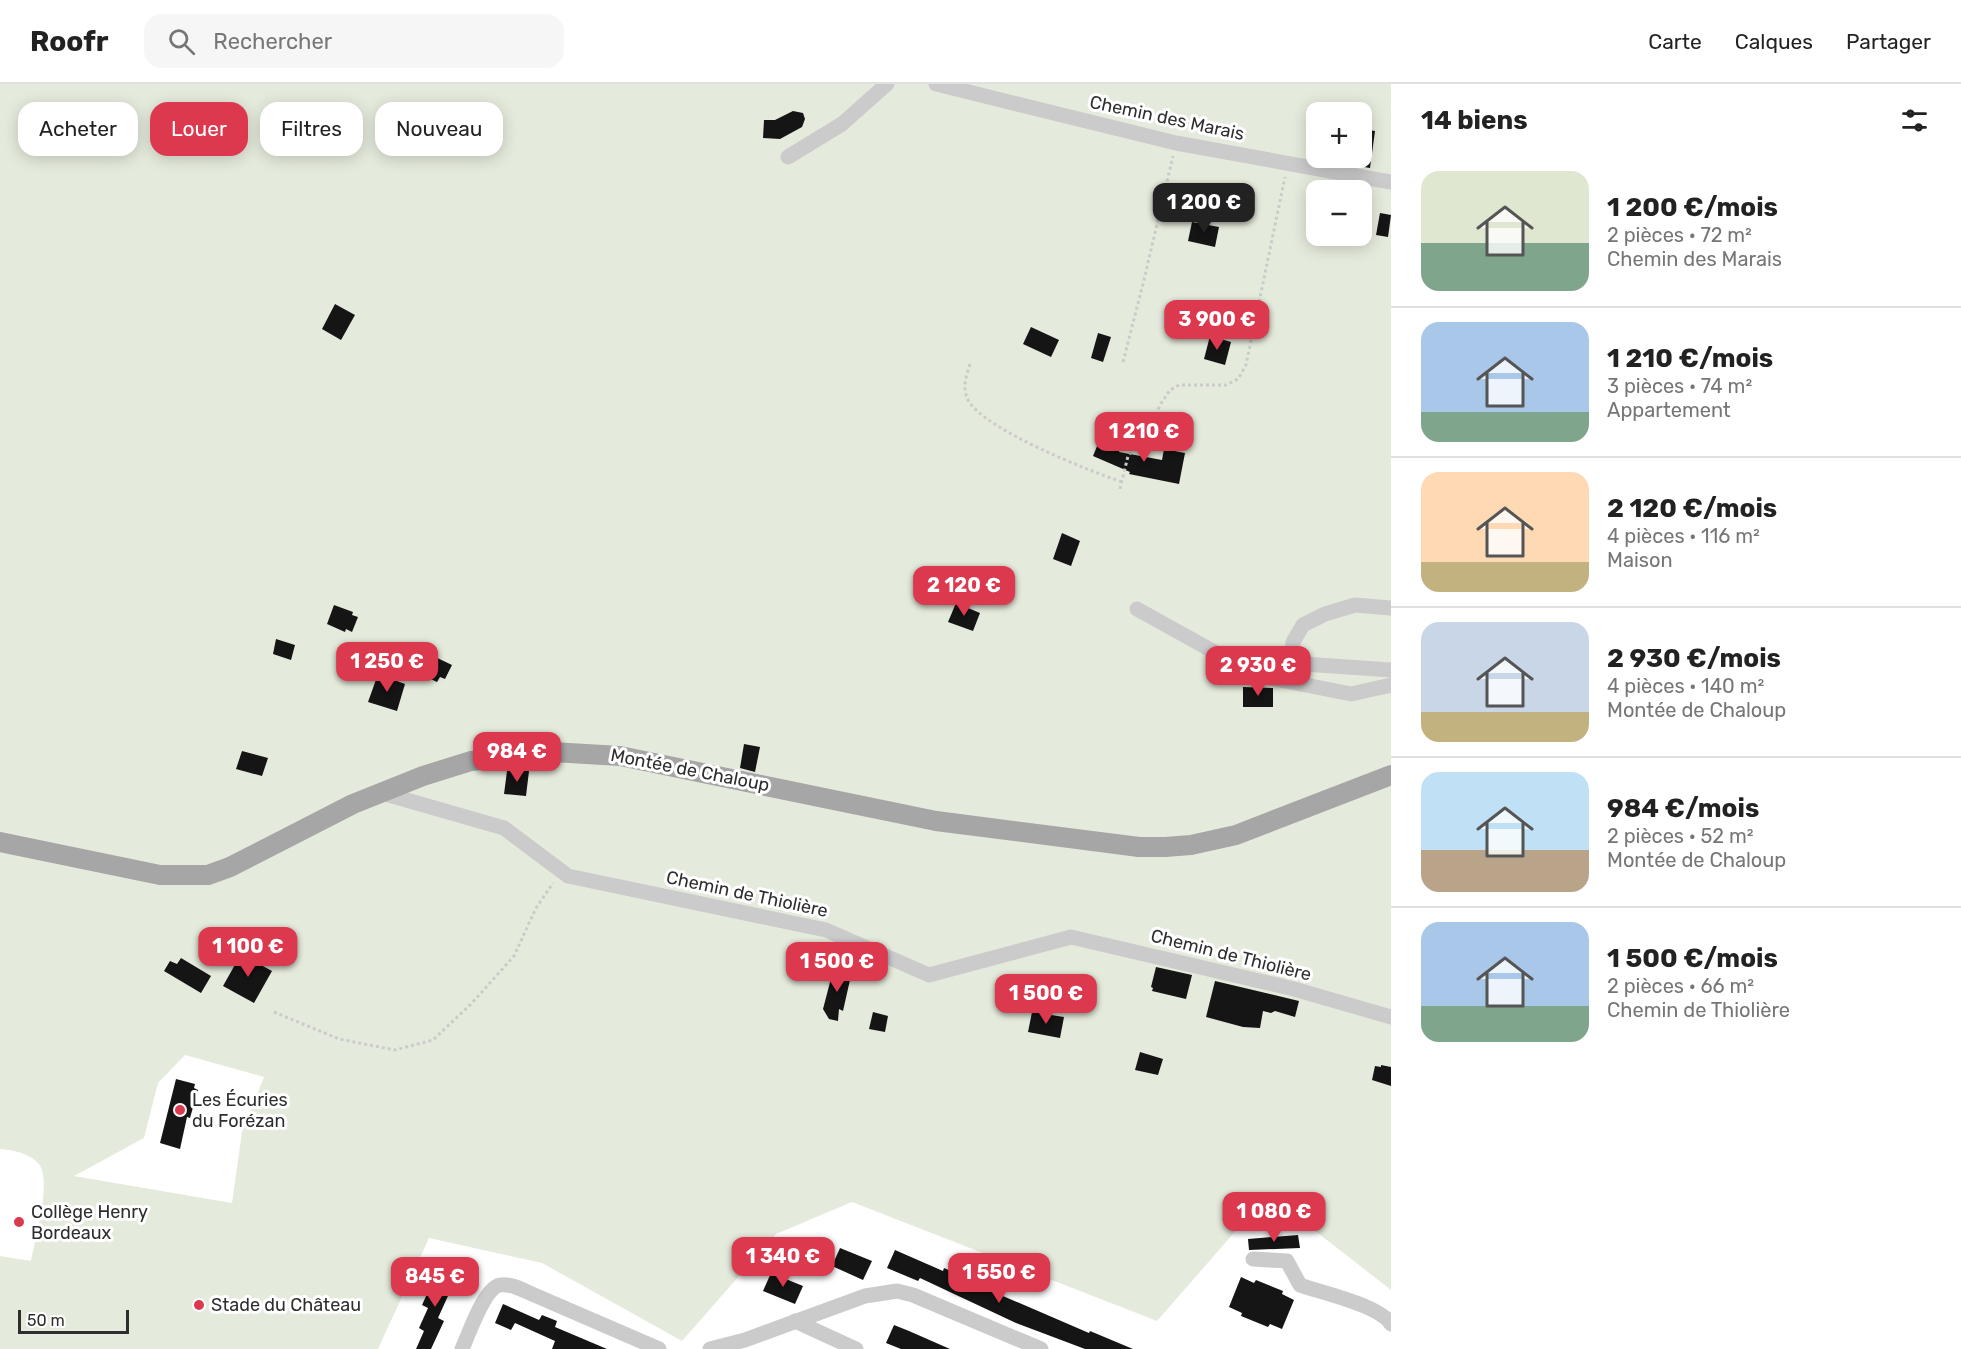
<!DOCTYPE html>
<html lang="fr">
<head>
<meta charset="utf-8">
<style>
	:root { --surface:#fff; --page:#f6f6f6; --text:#222; --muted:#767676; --line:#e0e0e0; --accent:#dc394f }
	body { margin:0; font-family:Rubik,sans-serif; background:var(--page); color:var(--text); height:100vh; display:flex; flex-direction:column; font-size:22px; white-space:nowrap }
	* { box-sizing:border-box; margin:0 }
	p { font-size:20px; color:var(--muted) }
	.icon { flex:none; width:33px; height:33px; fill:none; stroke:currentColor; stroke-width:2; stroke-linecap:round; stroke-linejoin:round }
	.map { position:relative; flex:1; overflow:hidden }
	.sheet { display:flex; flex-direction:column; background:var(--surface); width:570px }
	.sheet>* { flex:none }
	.hud { position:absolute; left:18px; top:18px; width:570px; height:54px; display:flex; gap:12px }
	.buttons { position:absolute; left:1306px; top:18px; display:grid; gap:12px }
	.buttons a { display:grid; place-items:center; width:66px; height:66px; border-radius:12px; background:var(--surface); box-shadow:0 3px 15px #0003; font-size:30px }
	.scale { position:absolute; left:18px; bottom:15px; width:111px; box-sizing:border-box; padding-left:6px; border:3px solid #2e2e2e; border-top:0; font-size:16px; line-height:21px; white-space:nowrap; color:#2e2e2e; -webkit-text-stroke:4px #fff; paint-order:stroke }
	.price { position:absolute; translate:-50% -51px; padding:0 14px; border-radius:12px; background:var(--accent); color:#fff; font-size:20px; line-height:39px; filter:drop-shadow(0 2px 3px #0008) }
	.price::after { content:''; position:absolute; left:50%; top:36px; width:18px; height:14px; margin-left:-9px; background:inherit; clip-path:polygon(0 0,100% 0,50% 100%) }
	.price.current { background:#222; color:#fff }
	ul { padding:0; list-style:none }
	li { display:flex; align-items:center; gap:18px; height:150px; padding:0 30px }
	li+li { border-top:2px solid var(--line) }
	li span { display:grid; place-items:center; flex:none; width:168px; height:120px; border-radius:18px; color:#555 }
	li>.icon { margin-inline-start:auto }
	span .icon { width:72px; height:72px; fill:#fffc; stroke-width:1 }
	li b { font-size:26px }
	h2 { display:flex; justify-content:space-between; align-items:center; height:72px; padding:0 30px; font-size:26px }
	.chip { padding:0 21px; border-radius:18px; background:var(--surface); box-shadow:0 3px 15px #0003; font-size:21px; line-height:54px }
	.chip.current { background:var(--accent); color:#fff }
	header { display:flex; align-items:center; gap:36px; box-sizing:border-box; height:84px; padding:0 30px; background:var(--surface); border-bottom:2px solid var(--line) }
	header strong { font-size:28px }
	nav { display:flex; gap:33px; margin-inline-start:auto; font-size:21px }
	.search { width:420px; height:54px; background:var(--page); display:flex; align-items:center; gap:15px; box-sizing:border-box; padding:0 21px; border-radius:18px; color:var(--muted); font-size:22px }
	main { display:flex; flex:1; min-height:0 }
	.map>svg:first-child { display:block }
	.green { fill:#e5ebdc; fill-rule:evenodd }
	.building { fill:#151515 }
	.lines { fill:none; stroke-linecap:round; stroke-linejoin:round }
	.path { stroke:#cbcbcb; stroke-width:3; stroke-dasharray:3 3; stroke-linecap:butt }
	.minor { stroke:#cbcbcb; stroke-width:15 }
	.major { stroke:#a6a6a6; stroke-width:20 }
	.poi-dot { fill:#dc394f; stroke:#fff; stroke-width:2 }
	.labels { text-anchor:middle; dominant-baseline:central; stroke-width:6; stroke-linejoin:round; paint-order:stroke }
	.street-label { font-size:18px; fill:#2e2e2e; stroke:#fff }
	.poi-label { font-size:18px; fill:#2e2e2e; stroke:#fff; text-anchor:start }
</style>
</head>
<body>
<header>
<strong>Roofr</strong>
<div class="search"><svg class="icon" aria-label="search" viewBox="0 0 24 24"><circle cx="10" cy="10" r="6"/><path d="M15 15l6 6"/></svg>Rechercher</div>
<nav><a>Carte</a><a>Calques</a><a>Partager</a></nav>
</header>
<main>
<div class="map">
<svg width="1391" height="1265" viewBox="0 0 1391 1265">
	<rect width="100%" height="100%" fill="#fff"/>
	<path class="green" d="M0,0H1391V1206L1301,1136L1240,1142L1157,1237L852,1118L776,1150L682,1257L542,1179L429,1154L378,1265H0V1172L31,1177C35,1155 52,1098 39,1080C30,1069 12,1066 0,1065ZM1317,28H1362V74H1317ZM1317,106H1362V152H1317ZM185,971L264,993L242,1048L232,1119L74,1092L144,1054L158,999Z"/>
	<g class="building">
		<polygon points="793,27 803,29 805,35 802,43 780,55 763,54 764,36 775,36"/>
		<polygon points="1362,45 1375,47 1370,84 1347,80 1348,74 1362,74"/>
		<polygon points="1380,129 1391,131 1388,153 1376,151"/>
		<polygon points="1192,138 1219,143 1215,163 1188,157"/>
		<polygon points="335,220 355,231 341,256 322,245"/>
		<polygon points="1031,243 1059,256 1051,273 1023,260"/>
		<polygon points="1098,249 1111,253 1103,278 1091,274"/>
		<polygon points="1210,252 1231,258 1225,281 1204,275"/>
		<polygon points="1100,355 1120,364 1119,368 1162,376 1164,365 1185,369 1179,400 1129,390 1130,388 1093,372"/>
		<polygon points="1062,449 1080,457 1071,482 1053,475"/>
		<polygon points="956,519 980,529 973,547 948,538"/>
		<polygon points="334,521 353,528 352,531 358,533 352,548 346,545 345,548 327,540"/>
		<polygon points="276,555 295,561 291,576 273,570"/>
		<polygon points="431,571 452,581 445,595 440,593 437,598 422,591"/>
		<polygon points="378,590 405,600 397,627 368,618"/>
		<polygon points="1243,603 1273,604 1273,623 1243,623"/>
		<polygon points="744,660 760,663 755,688 740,684"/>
		<polygon points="242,667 268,674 262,692 236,685"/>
		<polygon points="511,685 529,687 526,712 504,710 507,687 511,687"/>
		<polygon points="241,870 272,887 254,919 223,902"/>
		<polygon points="181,874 211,892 201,909 164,887 170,877 177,880"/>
		<polygon points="834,883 852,887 843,927 839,925 838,937 829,935 823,925"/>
		<polygon points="1156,883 1192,891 1186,915 1152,907 1153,904 1151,903"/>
		<polygon points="1215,897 1299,917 1295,933 1275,927 1271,929 1263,927 1260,944 1243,943 1206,933"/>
		<polygon points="873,928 888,932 885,948 869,945"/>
		<polygon points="1032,928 1064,933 1060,954 1028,948"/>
		<polygon points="1140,968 1163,975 1158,991 1135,986"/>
		<polygon points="1381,981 1391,983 1391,1002 1372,996 1375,982 1381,983"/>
		<polygon points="176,995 195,1000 194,1004 198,1006 190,1034 187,1033 180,1065 160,1059"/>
		<polygon points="1298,1151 1300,1164 1249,1166 1248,1155"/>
		<polygon points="840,1164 872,1177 863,1196 832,1182"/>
		<polygon points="895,1166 943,1187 944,1184 976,1198 975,1200 1089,1249 1090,1247 1133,1265 1085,1265 1016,1239 920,1194 918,1197 887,1184"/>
		<polygon points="439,1184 457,1192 438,1234 444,1237 431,1265 416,1265 424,1247 419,1244 428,1224 422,1221"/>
		<polygon points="771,1189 803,1202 795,1220 763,1207"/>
		<polygon points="1241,1193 1254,1199 1256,1196 1283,1207 1282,1210 1294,1216 1282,1245 1270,1240 1268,1243 1241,1232 1242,1229 1229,1223"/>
		<polygon points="503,1220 539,1236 542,1231 557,1237 555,1243 607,1265 552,1265 555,1257 515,1239 511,1246 495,1239"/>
		<polygon points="894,1241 909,1247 950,1265 901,1265 886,1259"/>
	</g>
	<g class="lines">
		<g class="path">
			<polyline points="1123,278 1143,200 1173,72"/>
			<path d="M970,280C966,292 962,304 968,316C985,346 1087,386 1122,398"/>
			<polyline points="1120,405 1128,372 1149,346 1160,321 1170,306 1179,301 1226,301 1238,295 1246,281 1285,93"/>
			<polyline points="274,928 339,955 395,966 433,956 471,920 514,872 536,824 553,799"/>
		</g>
		<g class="minor">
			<polyline points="936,0 1176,59 1391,98"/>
			<polyline points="788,73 842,40 887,0"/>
			<polyline points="1391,524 1355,521 1325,530 1303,541 1293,558 1292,571 1304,580 1391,586"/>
			<polyline points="1137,525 1256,591 1351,610 1391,601"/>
			<polyline points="382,709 504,744 568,792 826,846 929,891 1071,853 1294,905 1391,933"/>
			<path d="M1253,1175L1287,1177L1300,1201C1322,1209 1379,1221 1391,1240"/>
			<polyline points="795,1237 856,1265"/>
			<path d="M462,1265C469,1250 484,1204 500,1201C511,1199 523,1206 532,1210L659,1265"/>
			<polyline points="710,1265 745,1256 865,1212 897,1207 913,1211 1041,1265"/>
		</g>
		<polyline class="major" points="0,758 160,791 208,791 230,783 353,720 423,692 471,677 552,668 620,672 936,737 1139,763 1165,763 1191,761 1236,751 1391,691"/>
	</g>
	<g class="poi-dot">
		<circle cx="180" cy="1026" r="6"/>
		<circle cx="19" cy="1138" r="6"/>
		<circle cx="199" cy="1221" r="6"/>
	</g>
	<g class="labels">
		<g class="street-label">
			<text transform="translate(1167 34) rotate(12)">Chemin des Marais</text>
			<text transform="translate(690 686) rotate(11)">Montée de Chaloup</text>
			<text transform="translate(747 810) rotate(12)">Chemin de Thiolière</text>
			<text transform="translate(1231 871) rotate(14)">Chemin de Thiolière</text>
		</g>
		<g class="poi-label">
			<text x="192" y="1016">Les Écuries<tspan x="192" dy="21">du Forézan</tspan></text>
			<text x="31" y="1128">Collège Henry<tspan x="31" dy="21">Bordeaux</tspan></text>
			<text x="211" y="1221">Stade du Château</text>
		</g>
	</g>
</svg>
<div class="buttons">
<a>+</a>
<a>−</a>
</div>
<div class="scale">50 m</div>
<b class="price current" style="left:1204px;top:150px">1 200 €</b>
<b class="price" style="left:1217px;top:267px">3 900 €</b>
<b class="price" style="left:1144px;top:379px">1 210 €</b>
<b class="price" style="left:964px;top:533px">2 120 €</b>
<b class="price" style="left:387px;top:609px">1 250 €</b>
<b class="price" style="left:1258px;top:613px">2 930 €</b>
<b class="price" style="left:517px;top:699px">984 €</b>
<b class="price" style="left:248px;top:894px">1 100 €</b>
<b class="price" style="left:837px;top:909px">1 500 €</b>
<b class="price" style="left:1046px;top:941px">1 500 €</b>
<b class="price" style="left:1274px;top:1159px">1 080 €</b>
<b class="price" style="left:783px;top:1204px">1 340 €</b>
<b class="price" style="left:999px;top:1220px">1 550 €</b>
<b class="price" style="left:435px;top:1224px">845 €</b>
<div class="hud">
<a class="chip">Acheter</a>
<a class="chip current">Louer</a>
<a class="chip">Filtres</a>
<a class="chip">Nouveau</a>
</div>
</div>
<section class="sheet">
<h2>14 biens<svg class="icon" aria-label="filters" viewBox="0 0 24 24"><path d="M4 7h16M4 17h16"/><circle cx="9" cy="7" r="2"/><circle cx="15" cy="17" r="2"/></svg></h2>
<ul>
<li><span style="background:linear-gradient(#dfe7d0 60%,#7fa58c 0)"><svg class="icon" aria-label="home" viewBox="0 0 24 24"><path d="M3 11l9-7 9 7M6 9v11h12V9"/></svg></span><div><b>1 200 €/mois</b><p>2 pièces · 72 m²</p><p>Chemin des Marais</p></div></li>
<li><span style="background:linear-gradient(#a9c7e8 75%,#7fa58c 0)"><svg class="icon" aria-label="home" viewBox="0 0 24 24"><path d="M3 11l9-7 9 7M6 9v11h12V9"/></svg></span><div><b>1 210 €/mois</b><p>3 pièces · 74 m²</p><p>Appartement</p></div></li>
<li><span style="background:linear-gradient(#ffd9b3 75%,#c2b280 0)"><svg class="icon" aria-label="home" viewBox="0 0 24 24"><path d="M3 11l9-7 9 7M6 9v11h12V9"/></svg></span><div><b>2 120 €/mois</b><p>4 pièces · 116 m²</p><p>Maison</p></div></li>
<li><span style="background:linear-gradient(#c9d6e8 75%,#c2b280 0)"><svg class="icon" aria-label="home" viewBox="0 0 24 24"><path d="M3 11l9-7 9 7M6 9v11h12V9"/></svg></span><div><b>2 930 €/mois</b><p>4 pièces · 140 m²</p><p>Montée de Chaloup</p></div></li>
<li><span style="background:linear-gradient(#bfe0f5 65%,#b9a48a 0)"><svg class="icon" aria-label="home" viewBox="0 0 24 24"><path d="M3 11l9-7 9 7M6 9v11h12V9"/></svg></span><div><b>984 €/mois</b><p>2 pièces · 52 m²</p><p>Montée de Chaloup</p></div></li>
<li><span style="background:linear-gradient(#a9c7e8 70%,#7fa58c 0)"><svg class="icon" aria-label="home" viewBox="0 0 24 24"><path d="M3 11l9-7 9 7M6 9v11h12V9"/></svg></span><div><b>1 500 €/mois</b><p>2 pièces · 66 m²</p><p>Chemin de Thiolière</p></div></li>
</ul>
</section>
</main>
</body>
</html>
